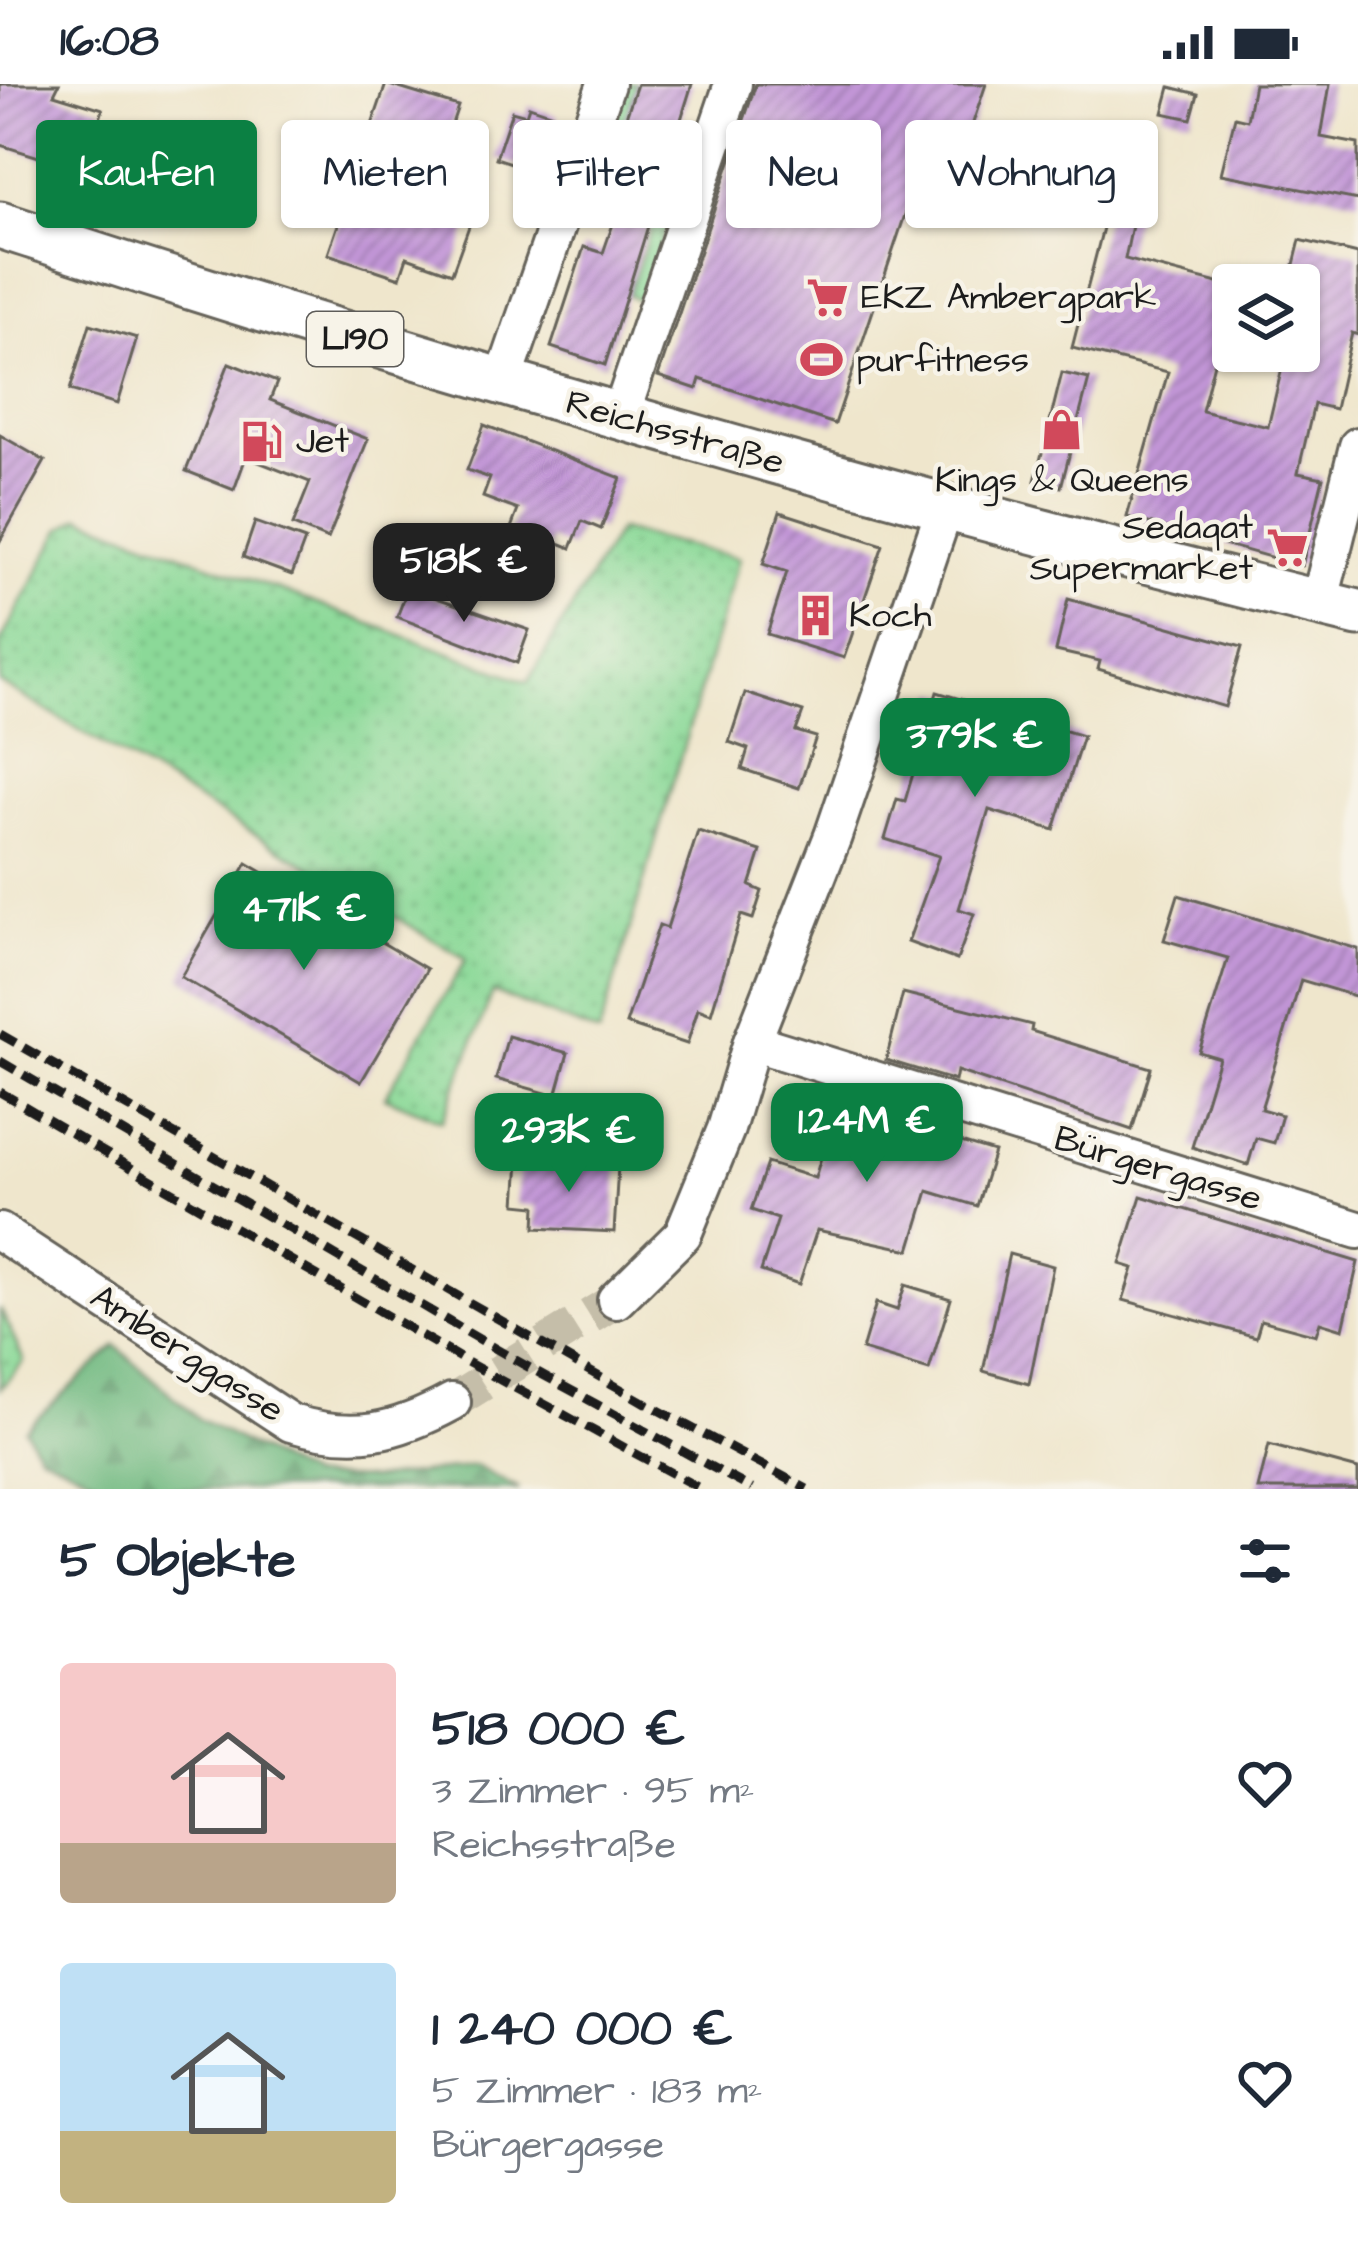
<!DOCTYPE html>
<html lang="de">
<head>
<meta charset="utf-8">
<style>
	:root { --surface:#fff; --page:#f2f2f3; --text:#1f2937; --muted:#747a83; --accent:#0b8043 }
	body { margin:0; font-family:"Architects Daughter",sans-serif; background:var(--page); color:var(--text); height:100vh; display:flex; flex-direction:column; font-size:45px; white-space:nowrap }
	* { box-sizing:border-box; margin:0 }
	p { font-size:39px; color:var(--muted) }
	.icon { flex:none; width:66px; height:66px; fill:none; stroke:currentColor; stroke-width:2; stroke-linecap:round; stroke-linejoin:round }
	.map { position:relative; height:1405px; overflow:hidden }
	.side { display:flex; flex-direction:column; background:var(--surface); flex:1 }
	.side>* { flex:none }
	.banner { position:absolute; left:36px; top:36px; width:1287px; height:108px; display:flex; gap:24px }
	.buttons { position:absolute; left:1212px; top:180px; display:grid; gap:24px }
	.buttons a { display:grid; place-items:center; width:108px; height:108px; border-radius:12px; background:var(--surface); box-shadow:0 3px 9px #0004; font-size:60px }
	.price { position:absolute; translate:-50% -102px; padding:0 27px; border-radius:24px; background:var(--accent); color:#fff; font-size:39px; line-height:78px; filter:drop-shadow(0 3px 6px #0008) }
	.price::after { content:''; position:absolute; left:50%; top:72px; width:36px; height:27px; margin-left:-18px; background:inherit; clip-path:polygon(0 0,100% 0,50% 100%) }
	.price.selected { background:#222; color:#fff }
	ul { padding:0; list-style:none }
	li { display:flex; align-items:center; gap:36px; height:300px; padding:0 60px }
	li span { display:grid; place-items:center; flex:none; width:336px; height:240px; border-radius:12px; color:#555 }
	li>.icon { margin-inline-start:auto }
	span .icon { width:144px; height:144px; fill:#fffc; stroke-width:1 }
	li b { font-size:51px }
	h2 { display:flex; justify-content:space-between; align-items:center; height:144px; padding:0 60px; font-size:51px }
	.tag { padding:0 42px; border-radius:12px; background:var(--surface); box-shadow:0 3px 9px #0004; font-size:42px; line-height:108px }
	.tag.selected { background:var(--accent); color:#fff }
	.status { display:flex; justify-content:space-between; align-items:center; height:84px; padding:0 60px; background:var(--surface); direction:ltr }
	.status svg { height:33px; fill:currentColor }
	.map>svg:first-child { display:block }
	.grass { fill:url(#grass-dots); stroke:#547a5a; stroke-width:3 }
	.forest { fill:url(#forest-firs); stroke:#466a4e; stroke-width:3 }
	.garden { fill:#8bd998; stroke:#547a5a; stroke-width:3 }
	.building { fill:url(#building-hatch) }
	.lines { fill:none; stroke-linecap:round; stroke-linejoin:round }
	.minor-tunnel { stroke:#c5bea9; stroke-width:36; stroke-dasharray:36 18; stroke-linecap:butt }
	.minor-casing { stroke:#66635a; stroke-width:42 }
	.major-casing { stroke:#66635a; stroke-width:51 }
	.minor { stroke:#fff; stroke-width:36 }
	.major { stroke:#fff; stroke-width:45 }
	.rail { stroke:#1c1c1c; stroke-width:9; stroke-dasharray:18 9; stroke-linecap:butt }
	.labels { text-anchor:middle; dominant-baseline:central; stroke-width:9; stroke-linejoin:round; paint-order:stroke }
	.shield { fill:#f7f3e8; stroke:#5e5c59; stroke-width:3 }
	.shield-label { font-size:33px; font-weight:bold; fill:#1c1c1c }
	.poi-label { font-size:36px; fill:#1c1c1c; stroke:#f7f3e8; text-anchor:start }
	.street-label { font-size:36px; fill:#1c1c1c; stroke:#f7f3e8 }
</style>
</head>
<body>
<div class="status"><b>16:08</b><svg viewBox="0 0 49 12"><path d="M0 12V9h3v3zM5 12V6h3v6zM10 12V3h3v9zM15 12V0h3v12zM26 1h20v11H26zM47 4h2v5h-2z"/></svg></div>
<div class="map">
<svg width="1358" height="1405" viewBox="0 0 1358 1405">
	<defs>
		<pattern id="grass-dots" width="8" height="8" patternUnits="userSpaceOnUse" patternTransform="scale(3)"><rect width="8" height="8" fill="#8bd998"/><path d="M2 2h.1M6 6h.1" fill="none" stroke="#77ba82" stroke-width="1.8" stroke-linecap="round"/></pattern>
		<pattern id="forest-firs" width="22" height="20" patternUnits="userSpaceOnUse" patternTransform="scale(3)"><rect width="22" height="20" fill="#70b980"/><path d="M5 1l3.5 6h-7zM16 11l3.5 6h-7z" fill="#609e6e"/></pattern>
		<pattern id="building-hatch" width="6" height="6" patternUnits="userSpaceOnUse" patternTransform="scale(3)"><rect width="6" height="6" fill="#c296d7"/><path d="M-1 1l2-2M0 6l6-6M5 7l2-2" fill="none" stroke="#9d7aae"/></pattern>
	</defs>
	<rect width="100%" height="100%" fill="#f7f3e8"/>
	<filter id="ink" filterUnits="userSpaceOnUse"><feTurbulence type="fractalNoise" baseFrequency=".00833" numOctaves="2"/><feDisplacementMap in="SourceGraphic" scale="24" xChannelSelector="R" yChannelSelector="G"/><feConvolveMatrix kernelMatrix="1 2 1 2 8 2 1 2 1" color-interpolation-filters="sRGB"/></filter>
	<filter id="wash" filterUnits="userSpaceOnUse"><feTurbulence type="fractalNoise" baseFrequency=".004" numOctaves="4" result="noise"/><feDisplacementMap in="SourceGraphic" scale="48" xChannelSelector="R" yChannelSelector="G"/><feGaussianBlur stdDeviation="2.7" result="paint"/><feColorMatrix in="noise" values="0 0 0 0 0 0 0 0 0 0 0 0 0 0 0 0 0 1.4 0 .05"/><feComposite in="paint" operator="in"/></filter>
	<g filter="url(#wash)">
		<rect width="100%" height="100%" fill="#efe6cc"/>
		<g class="grass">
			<polygon points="81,433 528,598 618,446 739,474 599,950 493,908 442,1037 385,1013 466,875 0,599 0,559 61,445"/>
			<polygon points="0,1224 24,1277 0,1305"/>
		</g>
		<polygon class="forest" points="116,1262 199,1335 309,1393 374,1395 475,1382 519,1405 116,1405 39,1369 25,1345"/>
		<g class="garden">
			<polygon points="623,0 637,0 600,110 586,106"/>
			<polygon points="650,127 669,134 643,218 628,212 654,136"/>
		</g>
		<g id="blocks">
			<g class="building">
				<polygon points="0,0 59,0 54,10 103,25 84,87 0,61"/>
				<polygon points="386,0 458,22 433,96 480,112 452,189 407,173 400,194 328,170"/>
				<polygon points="637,0 692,0 605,281 551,263 584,163 603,169 621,117 600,110"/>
				<polygon points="756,0 986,0 947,116 914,104 835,340 700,295 697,305 658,292"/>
				<polygon points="1254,0 1330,0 1321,53 1358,60 1358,116 1221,90 1235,33 1247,36"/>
				<polygon points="1170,3 1198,10 1191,35 1163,29"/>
				<polygon points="529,22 558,32 539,88 496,74 512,27 526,31"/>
				<polygon points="1122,70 1146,75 1125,175 1233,203 1202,327 1268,343 1286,267 1299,267 1299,201 1289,201 1300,156 1358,170 1358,251 1352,249 1335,325 1314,320 1298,389 1323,394 1302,482 1127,433 1168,288 1072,264"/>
				<polygon points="90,240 137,254 117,320 70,306"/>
				<polygon points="229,279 277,298 270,316 368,355 328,455 293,441 310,398 246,373 234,406 186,387"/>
				<polygon points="1062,289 1089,295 1061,403 1035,397"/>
				<polygon points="484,341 621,394 601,445 582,437 571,464 551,456 538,490 499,475 518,426 483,413 490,394 467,386"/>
				<polygon points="0,351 45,377 0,457"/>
				<polygon points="780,428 883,461 844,574 767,550 787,488 763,480"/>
				<polygon points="255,438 305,456 292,491 243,473"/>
				<polygon points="408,504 529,546 517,579 397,533"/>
				<polygon points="1068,515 1242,563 1225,623 1098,585 1100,577 1056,567"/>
				<polygon points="937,608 1083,652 1054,746 989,726 959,825 974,830 957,876 908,858 939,772 885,755 897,715 905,717"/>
				<polygon points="745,609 803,628 796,647 816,653 799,704 742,685 748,665 729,658"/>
				<polygon points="698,747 761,767 750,802 762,807 753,835 741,831 711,930 698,925 687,960 626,940 659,841 667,844"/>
				<polygon points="247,779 427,885 361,998 181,893"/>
				<polygon points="1178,811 1358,865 1358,913 1301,896 1261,1025 1282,1031 1274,1059 1256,1054 1248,1081 1192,1063 1219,974 1199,968 1228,874 1164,856"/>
				<polygon points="903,909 1032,941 1031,947 1151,984 1132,1046 957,987 955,997 886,976"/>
				<polygon points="508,952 568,969 556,1012 496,995"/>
				<polygon points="876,1020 944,1041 941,1052 994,1068 977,1122 928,1107 910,1166 817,1146 799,1200 761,1187 778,1135 751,1126 767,1079 815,1094 836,1022 873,1033"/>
				<polygon points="519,1077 618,1082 614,1148 535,1144 536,1122 516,1120"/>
				<polygon points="1141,1112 1358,1178 1343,1245 1320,1238 1316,1251 1261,1236 1256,1253 1123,1216 1133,1184 1120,1180"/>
				<polygon points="1009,1170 1053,1182 1029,1300 983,1287"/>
				<polygon points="905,1201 951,1215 929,1286 862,1266 876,1219 897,1226"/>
				<polygon points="1269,1361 1358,1385 1358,1405 1258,1405"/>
			</g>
		</g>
	</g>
	<g filter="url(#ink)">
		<use href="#blocks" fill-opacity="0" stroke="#66635a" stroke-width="3"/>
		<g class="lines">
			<polyline class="minor-tunnel" points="452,1318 616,1216"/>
			<defs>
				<g id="minor">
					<polyline points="502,301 606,0"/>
					<polyline points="620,333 733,0"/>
					<polyline points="1319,520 1358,362"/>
					<polyline points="752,958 1358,1146"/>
					<path d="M0,1148L291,1339C354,1358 395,1349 452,1318"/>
					<polyline points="616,1216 683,1150 726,1045 752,958 833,752 945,424"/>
				</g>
				<path id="major" d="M0,141C448,288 900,417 1358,529"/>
			</defs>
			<use href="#minor" class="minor-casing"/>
			<use href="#major" class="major-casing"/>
			<use href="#minor" class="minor"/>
			<use href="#major" class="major"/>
			<g class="rail">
				<polyline points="0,950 647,1320 807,1405"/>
				<polyline points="0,977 510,1273 752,1405"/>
				<polyline points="0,1008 467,1278 701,1405"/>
			</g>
		</g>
	</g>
	<defs>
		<symbol id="supermarket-bare" viewBox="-9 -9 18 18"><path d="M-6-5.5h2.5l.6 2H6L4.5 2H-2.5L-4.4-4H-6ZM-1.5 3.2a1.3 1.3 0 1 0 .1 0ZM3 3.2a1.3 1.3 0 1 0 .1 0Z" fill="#d1495b" stroke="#f7f3e8" stroke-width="2.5" paint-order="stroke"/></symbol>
		<symbol id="stadium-bare" viewBox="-9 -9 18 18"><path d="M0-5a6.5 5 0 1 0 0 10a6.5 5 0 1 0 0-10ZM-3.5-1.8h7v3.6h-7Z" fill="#d1495b" stroke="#f7f3e8" stroke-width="2.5" paint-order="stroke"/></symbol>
		<symbol id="shop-bare" viewBox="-9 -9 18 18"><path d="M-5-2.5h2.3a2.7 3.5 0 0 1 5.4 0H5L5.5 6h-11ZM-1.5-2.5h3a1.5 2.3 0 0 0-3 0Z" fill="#d1495b" stroke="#f7f3e8" stroke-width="2.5" paint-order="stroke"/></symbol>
		<symbol id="fuel-bare" viewBox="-9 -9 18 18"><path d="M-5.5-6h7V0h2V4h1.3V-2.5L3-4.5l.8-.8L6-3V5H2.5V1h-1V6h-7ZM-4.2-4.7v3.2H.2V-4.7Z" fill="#d1495b" stroke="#f7f3e8" stroke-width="2.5" paint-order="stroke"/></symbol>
		<symbol id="building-bare" viewBox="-9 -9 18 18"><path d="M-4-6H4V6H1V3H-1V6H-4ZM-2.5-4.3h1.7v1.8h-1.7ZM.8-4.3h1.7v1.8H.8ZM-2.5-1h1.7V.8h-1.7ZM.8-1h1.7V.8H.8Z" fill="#d1495b" stroke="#f7f3e8" stroke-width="2.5" paint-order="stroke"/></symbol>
	</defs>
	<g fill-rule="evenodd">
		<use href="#supermarket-bare" x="798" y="184" width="59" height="59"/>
		<use href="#stadium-bare" x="792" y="246" width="59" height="59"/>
		<use href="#shop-bare" x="1032" y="316" width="59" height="59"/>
		<use href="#fuel-bare" x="232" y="328" width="59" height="59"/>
		<use href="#supermarket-bare" x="1258" y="434" width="59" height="59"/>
		<use href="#building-bare" x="786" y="502" width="59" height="59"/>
	</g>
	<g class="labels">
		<rect class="shield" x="307" y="228" width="96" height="54" rx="9"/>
		<g class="shield-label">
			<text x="355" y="255">L190</text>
		</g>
		<g class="poi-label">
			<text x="861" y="213">EKZ Ambergpark</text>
			<text x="856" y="276">purfitness</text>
			<text x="296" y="357">Jet</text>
			<text x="1062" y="396" text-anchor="middle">Kings &amp; Queens</text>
			<text x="1253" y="443" text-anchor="end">Sedaqat<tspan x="1253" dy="41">Supermarket</tspan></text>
			<text x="849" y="531">Koch</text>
		</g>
		<g class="street-label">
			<text transform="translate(675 349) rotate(16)">Reichsstraße</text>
			<text transform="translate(1158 1085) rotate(17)">Bürgergasse</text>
			<text transform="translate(187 1270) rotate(33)">Amberggasse</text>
		</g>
	</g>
</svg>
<div class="buttons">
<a><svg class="icon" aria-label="layers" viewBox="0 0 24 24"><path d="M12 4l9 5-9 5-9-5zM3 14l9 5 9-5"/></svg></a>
</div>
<b class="price selected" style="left:464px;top:541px">518K €</b>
<b class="price" style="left:975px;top:716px">379K €</b>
<b class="price" style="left:304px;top:889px">471K €</b>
<b class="price" style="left:867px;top:1101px">1.24M €</b>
<b class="price" style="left:569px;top:1111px">293K €</b>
<div class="banner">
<a class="tag selected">Kaufen</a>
<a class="tag">Mieten</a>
<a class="tag">Filter</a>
<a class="tag">Neu</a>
<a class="tag">Wohnung</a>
</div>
</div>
<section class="side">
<h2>5 Objekte<svg class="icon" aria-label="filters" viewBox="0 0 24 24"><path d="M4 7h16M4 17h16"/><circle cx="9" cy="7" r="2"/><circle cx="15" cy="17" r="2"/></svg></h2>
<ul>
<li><span style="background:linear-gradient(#f6c9c9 75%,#b9a48a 0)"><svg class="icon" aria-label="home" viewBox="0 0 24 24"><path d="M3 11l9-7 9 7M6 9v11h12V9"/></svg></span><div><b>518 000 €</b><p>3 Zimmer · 95 m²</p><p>Reichsstraße</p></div><svg class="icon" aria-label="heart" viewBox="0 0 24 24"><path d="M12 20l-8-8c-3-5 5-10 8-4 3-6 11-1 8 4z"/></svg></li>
<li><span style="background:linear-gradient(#bfe0f5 70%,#c2b280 0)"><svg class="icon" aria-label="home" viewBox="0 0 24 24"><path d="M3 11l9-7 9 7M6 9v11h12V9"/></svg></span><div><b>1 240 000 €</b><p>5 Zimmer · 183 m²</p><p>Bürgergasse</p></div><svg class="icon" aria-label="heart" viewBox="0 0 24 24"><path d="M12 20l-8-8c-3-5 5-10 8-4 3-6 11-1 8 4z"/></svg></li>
</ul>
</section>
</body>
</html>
